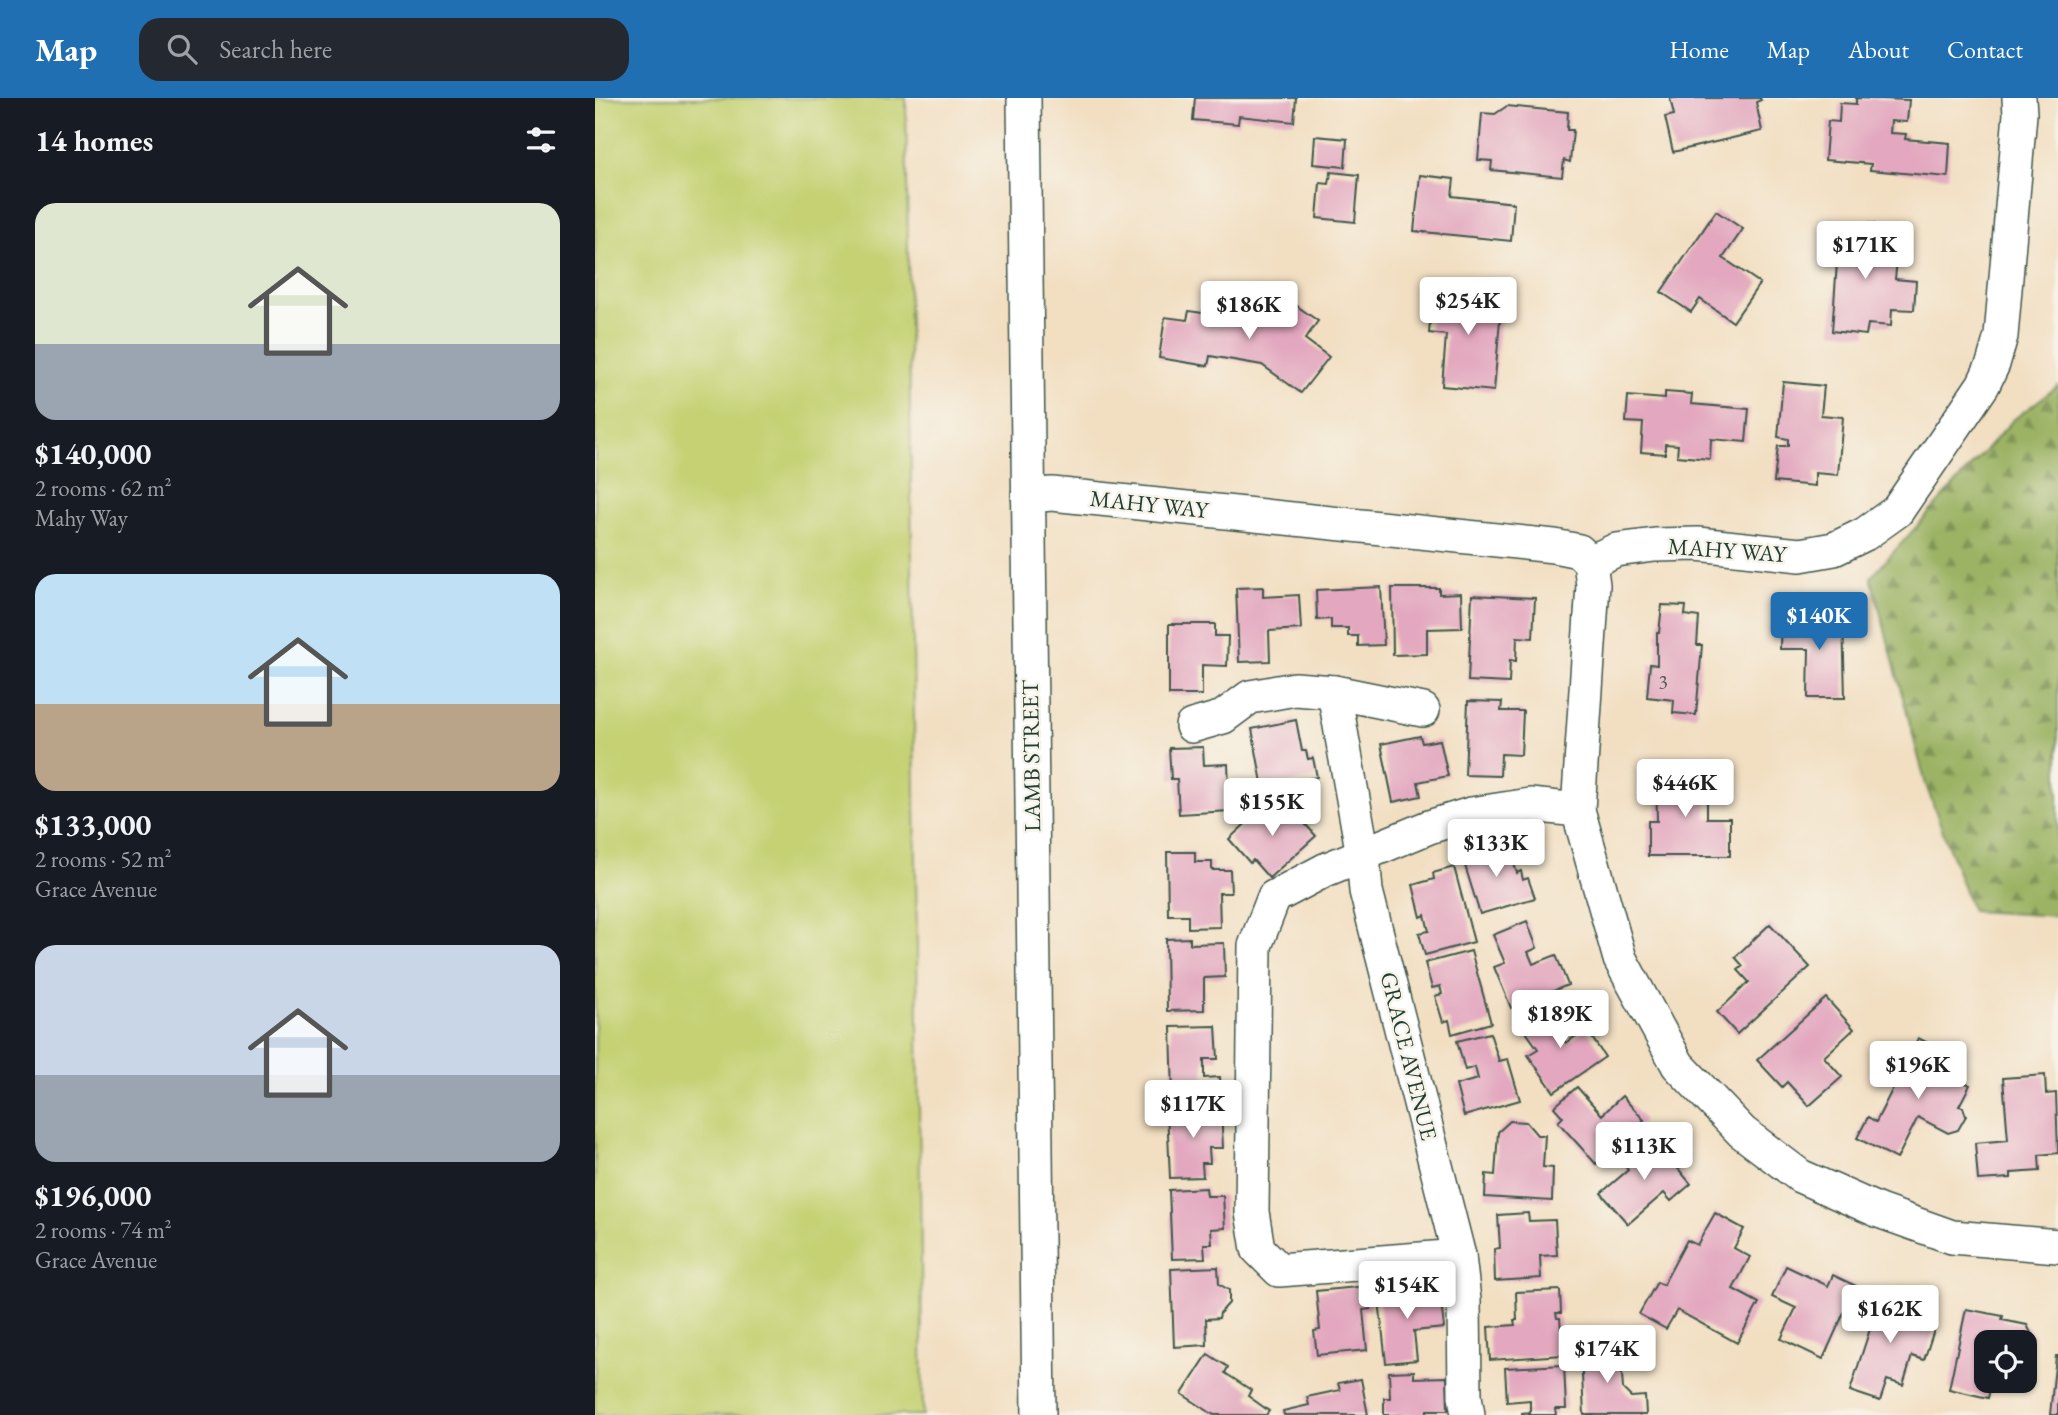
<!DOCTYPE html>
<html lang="en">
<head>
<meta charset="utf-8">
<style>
	:root { --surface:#171b24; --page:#242831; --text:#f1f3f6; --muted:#9ea1a6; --accent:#1f6fb2 }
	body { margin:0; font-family:"EB Garamond",serif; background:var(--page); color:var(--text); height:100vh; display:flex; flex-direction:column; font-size:26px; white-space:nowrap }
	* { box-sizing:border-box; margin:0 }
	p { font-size:23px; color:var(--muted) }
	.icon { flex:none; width:38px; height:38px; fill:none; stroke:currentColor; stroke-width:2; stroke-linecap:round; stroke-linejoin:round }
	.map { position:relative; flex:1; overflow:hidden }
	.panel { display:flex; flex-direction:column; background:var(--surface); width:595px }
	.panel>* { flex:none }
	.fabs { position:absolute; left:1379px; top:1232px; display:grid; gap:14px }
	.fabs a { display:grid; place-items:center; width:63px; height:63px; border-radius:14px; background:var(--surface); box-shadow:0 2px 5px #0004; font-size:35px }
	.price { position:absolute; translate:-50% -60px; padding:0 16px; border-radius:7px; background:#fff; color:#222; font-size:23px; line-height:46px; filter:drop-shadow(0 2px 4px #0008) }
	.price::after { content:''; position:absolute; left:50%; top:42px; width:21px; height:16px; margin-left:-10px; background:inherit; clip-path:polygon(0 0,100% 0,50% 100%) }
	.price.current { background:var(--accent); color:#fff }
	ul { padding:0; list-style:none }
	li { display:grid; align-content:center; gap:14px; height:371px; padding:0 35px }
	li span { display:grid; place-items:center; height:217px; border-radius:21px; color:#555 }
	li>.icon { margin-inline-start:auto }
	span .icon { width:126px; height:126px; fill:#fffc; stroke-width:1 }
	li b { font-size:30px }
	h2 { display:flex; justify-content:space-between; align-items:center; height:84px; padding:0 35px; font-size:30px }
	header { display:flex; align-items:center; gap:42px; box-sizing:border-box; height:98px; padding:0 35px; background:var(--accent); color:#fff }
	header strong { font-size:33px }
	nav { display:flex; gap:38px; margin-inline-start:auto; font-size:24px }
	.search { width:490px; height:63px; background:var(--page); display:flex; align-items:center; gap:18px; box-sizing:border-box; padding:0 24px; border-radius:21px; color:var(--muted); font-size:26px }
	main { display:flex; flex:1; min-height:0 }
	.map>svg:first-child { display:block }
	.forest { fill:url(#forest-firs); stroke:#5e784c; stroke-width:2 }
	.park { fill:#c5d173; stroke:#728754; stroke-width:2 }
	.building { fill:#e3a8bf }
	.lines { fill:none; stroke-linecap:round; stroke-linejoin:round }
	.minor-casing { stroke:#3f5549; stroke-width:36 }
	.minor { stroke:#fff; stroke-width:33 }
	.labels { text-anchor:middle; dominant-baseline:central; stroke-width:5; stroke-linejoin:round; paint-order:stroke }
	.number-label { font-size:19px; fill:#505857 }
	.street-label { font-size:23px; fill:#1f3d34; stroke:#f7f3e8 }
</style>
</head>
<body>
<header>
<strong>Map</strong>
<div class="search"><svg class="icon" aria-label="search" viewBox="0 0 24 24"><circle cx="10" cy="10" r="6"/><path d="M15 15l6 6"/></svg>Search here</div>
<nav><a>Home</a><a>Map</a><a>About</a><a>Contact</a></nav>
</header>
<main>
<section class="panel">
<h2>14 homes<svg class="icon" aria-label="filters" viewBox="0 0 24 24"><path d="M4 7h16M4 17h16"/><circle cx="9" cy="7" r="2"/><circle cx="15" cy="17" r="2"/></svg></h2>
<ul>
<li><span style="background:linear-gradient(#dfe7d0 65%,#9aa5b1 0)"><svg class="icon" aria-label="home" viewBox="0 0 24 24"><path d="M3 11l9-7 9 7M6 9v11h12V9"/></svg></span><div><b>$140,000</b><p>2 rooms · 62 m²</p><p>Mahy Way</p></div></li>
<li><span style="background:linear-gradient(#bfe0f5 60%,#b9a48a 0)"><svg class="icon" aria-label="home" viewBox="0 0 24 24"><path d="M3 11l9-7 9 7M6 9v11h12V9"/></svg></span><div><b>$133,000</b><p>2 rooms · 52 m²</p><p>Grace Avenue</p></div></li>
<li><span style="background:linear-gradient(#c9d6e8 60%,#9aa5b1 0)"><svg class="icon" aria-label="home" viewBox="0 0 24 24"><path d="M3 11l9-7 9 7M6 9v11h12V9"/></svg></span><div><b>$196,000</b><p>2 rooms · 74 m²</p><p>Grace Avenue</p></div></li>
</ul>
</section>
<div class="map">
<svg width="1463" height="1317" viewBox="0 0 1463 1317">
	<defs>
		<pattern id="forest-firs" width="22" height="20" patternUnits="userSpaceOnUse" patternTransform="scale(1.75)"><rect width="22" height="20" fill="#9cb365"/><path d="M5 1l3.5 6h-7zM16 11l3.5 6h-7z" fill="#7f9354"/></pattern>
	</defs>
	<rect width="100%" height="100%" fill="#f7f3e8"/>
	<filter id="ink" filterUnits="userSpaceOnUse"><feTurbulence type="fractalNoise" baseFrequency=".0143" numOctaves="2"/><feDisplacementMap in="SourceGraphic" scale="14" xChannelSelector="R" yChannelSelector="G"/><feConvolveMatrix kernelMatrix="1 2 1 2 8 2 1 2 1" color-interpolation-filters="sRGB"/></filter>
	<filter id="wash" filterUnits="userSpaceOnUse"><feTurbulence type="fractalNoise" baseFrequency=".00686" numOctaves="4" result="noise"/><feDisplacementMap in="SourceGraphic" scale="28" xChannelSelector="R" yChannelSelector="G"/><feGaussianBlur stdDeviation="1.57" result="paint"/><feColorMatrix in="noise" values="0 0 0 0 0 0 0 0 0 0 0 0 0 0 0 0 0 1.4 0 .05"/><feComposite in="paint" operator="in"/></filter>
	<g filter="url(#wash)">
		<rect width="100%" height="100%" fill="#f2dfc2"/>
		<polygon class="forest" points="1463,288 1463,818 1377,813 1331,687 1276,479 1418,322"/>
		<polygon class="park" points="0,0 311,0 328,1317 0,1317"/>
		<g id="blocks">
			<g class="building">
				<polygon points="600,0 701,0 699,24 644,18 643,26 598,22"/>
				<polygon points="1075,0 1165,0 1166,2 1161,4 1167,33 1078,54 1070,19 1079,17"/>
				<polygon points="1261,0 1314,2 1312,24 1296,23 1295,35 1311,36 1310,41 1355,45 1353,79 1275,72 1276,66 1230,62 1233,23 1244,24 1245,5 1261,6"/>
				<polygon points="912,8 973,14 972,32 978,32 975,64 969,62 967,79 896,72 897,63 883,62 887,15 900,16"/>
				<polygon points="720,38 752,41 750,69 718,66"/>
				<polygon points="736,74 764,77 760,124 722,120 725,85 734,86"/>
				<polygon points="825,77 859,81 857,98 919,105 916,143 819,133"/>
				<polygon points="1121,113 1148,131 1128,160 1165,185 1138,224 1105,201 1096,214 1066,194"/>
				<polygon points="1234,122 1279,126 1276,159 1302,161 1300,181 1321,183 1319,212 1297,211 1296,228 1273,226 1271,237 1237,233 1243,151 1232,150"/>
				<polygon points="838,192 907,198 899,293 847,288 851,237 834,235"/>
				<polygon points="685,196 723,223 710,241 734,259 706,295 667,267 615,258 613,268 564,260 570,219 592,222 594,213 608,215 608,212 667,220"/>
				<polygon points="1188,284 1229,288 1226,317 1248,319 1243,377 1220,375 1220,388 1179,384 1183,348 1193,348 1193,341 1183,339"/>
				<polygon points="1070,294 1097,296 1096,306 1154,311 1151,344 1116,341 1115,361 1082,358 1083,347 1070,346 1070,356 1046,354 1048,325 1031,324 1033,298 1070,301"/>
				<polygon points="668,489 668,499 704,497 706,531 674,533 675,563 644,564 641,490"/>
				<polygon points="786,489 789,547 763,548 763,538 753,538 753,530 736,530 736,521 722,522 721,492"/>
				<polygon points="797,490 844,490 844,496 866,495 867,530 832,531 832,556 798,557"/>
				<polygon points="877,497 940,500 938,540 922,539 921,563 915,562 914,585 873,583"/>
				<polygon points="1067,507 1091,508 1090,517 1104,519 1102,547 1107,547 1101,617 1078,615 1079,602 1052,599 1055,566 1062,567 1062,535 1064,535"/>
				<polygon points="1186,518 1248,519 1250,600 1213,600 1214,551 1185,551"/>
				<polygon points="574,526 620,526 620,538 633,538 632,568 607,567 607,597 574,597"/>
				<polygon points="873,603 907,604 906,613 928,613 926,657 906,656 905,678 870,677"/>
				<polygon points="701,622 707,653 711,653 713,661 718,660 722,679 668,690 657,631"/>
				<polygon points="825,638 827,645 845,642 853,678 823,684 826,698 798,704 786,646"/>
				<polygon points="608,649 609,667 633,666 635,713 584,716 582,681 576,681 574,650"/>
				<polygon points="1106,671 1106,698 1112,698 1112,720 1135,720 1135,758 1053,758 1053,723 1062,723 1061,672"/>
				<polygon points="675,703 687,717 695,709 721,738 674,780 658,762 655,765 634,741"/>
				<polygon points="912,744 922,775 926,773 928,782 933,780 940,800 885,816 867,758"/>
				<polygon points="572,754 600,754 600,764 617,764 617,772 635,772 636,795 624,795 625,829 593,830 593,817 573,817"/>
				<polygon points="859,769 879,844 830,857 824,835 834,833 830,817 826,819 818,787 839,781 838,775"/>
				<polygon points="932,823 942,850 933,854 938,866 961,857 973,887 916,910 899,869 910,865 898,837"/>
				<polygon points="1175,826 1215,869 1142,936 1122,914 1154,884 1143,872 1148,868 1140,859"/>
				<polygon points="595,840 595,846 629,845 630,879 609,880 609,912 572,913 571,841"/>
				<polygon points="876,853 896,925 857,936 854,922 848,924 840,898 847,896 845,888 837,890 830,865"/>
				<polygon points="1231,900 1259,931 1229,959 1247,979 1214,1008 1192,984 1187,989 1162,962"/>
				<polygon points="955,907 971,929 963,934 971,945 991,931 1010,959 959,994 933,957 943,951 926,927"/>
				<polygon points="621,928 623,961 609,961 609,980 625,979 626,997 578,998 576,929"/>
				<polygon points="895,935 904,963 913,961 925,1002 869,1018 861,987 883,981 880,969 870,972 862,943"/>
				<polygon points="1323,940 1359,958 1351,975 1375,987 1364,1008 1368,1009 1371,1018 1363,1032 1353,1035 1323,1019 1302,1061 1262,1040 1273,1019 1281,1024"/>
				<polygon points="1450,977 1451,996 1461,995 1463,1055 1444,1057 1445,1073 1416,1075 1416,1080 1383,1082 1380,1045 1413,1042 1408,980"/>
				<polygon points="982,989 1007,1017 1027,998 1049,1022 1001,1066 963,1024 968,1019 959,1009"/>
				<polygon points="626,1009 628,1050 614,1050 615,1065 607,1065 608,1079 575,1080 572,1012"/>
				<polygon points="915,1023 931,1024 942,1037 950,1037 948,1069 958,1070 957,1103 890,1099 891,1076 900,1077 903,1034"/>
				<polygon points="1050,1041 1071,1065 1075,1061 1096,1086 1076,1103 1069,1095 1033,1126 1006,1095 1033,1072 1025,1062"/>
				<polygon points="611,1090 612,1098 628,1098 630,1130 616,1131 617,1146 609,1146 610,1160 577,1161 574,1092"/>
				<polygon points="933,1115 934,1123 960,1122 962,1157 945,1158 946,1180 900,1183 899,1151 905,1150 903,1117"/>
				<polygon points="1120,1115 1149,1131 1139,1150 1155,1159 1138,1191 1164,1205 1142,1245 1082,1212 1071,1231 1044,1216 1062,1184 1068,1187 1092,1142 1102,1147"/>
				<polygon points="1191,1168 1233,1188 1238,1177 1261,1188 1228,1261 1186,1241 1201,1210 1177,1199"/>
				<polygon points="623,1169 624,1186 634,1192 634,1205 625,1215 624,1220 611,1221 612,1247 579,1249 576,1171"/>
				<polygon points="773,1188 776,1211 768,1212 772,1252 722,1257 719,1233 725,1232 721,1193"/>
				<polygon points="809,1190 811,1198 845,1194 849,1230 819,1233 822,1262 791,1265 783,1193"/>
				<polygon points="965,1192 966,1215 961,1215 962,1220 965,1220 968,1257 895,1262 893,1229 920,1227 919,1222 922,1222 921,1194"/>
				<polygon points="1279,1193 1313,1204 1310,1212 1342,1223 1329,1262 1317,1258 1308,1287 1292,1282 1285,1303 1255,1293 1275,1231 1269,1229"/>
				<polygon points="1371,1211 1408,1218 1407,1222 1432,1227 1437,1237 1435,1248 1430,1252 1430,1244 1391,1244 1391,1283 1397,1283 1393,1300 1354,1291"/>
				<polygon points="1025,1248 1028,1291 1036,1299 1050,1298 1051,1317 989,1317 986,1257 999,1256 999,1250"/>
				<polygon points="613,1256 633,1269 630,1275 656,1292 653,1298 674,1313 671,1317 619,1317 587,1296"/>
				<polygon points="1461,1258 1463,1258 1463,1317 1455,1317"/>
				<polygon points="969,1267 971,1311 960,1311 961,1317 927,1317 927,1315 935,1314 935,1302 912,1304 910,1270"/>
				<polygon points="819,1273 819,1280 852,1279 853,1312 832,1312 832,1317 789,1317 789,1300 795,1300 794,1274"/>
				<polygon points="766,1281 773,1317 689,1317 688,1313 714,1307 712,1299 745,1292 743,1285"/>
			</g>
		</g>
	</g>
	<g filter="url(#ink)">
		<use href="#blocks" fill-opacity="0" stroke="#3f5549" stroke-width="2"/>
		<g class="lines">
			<defs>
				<g id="minor">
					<polyline points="429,0 444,1317"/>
					<polyline points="433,398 457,396 959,448 984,453 995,464 1021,452 1060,447 1103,446 1205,457 1239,451 1270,436 1302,413 1388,287 1398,266 1406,238 1425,16 1424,0"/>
					<polyline points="995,464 998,487 983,712 1025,861 1083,967 1147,1034 1205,1078 1284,1113 1357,1139 1463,1148"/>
					<polyline points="739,594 768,757 771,793 864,1158 869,1202 870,1298 873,1317"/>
					<polyline points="597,628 628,619 655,599 700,591 739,594 828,612"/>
					<polyline points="864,1158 684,1172 663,1151 657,1114 660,848 679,799 730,772 834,729 876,716 935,707 983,712"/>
				</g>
			</defs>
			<use href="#minor" class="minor-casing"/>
			<use href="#minor" class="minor"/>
		</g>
	</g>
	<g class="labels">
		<g class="number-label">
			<text x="1068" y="584">3</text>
		</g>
		<g class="street-label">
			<text transform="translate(554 406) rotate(6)">MAHY WAY</text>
			<text transform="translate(1132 452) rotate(4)">MAHY WAY</text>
			<text transform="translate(436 658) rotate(-91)">LAMB STREET</text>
			<text transform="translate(814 958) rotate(76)">GRACE AVENUE</text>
		</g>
	</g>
</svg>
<div class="fabs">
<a><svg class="icon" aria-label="locate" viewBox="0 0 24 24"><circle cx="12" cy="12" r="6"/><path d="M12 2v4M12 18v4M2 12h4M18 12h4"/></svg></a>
</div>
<b class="price" style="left:1270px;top:183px">$171K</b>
<b class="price" style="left:873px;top:239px">$254K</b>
<b class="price" style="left:654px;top:243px">$186K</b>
<b class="price current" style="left:1224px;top:554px">$140K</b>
<b class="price" style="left:1090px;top:721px">$446K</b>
<b class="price" style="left:677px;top:740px">$155K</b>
<b class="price" style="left:901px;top:781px">$133K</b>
<b class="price" style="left:965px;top:952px">$189K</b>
<b class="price" style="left:1323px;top:1003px">$196K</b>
<b class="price" style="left:598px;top:1042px">$117K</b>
<b class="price" style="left:1049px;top:1084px">$113K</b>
<b class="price" style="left:812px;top:1223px">$154K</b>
<b class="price" style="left:1295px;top:1247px">$162K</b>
<b class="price" style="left:1012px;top:1287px">$174K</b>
</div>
</main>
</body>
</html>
